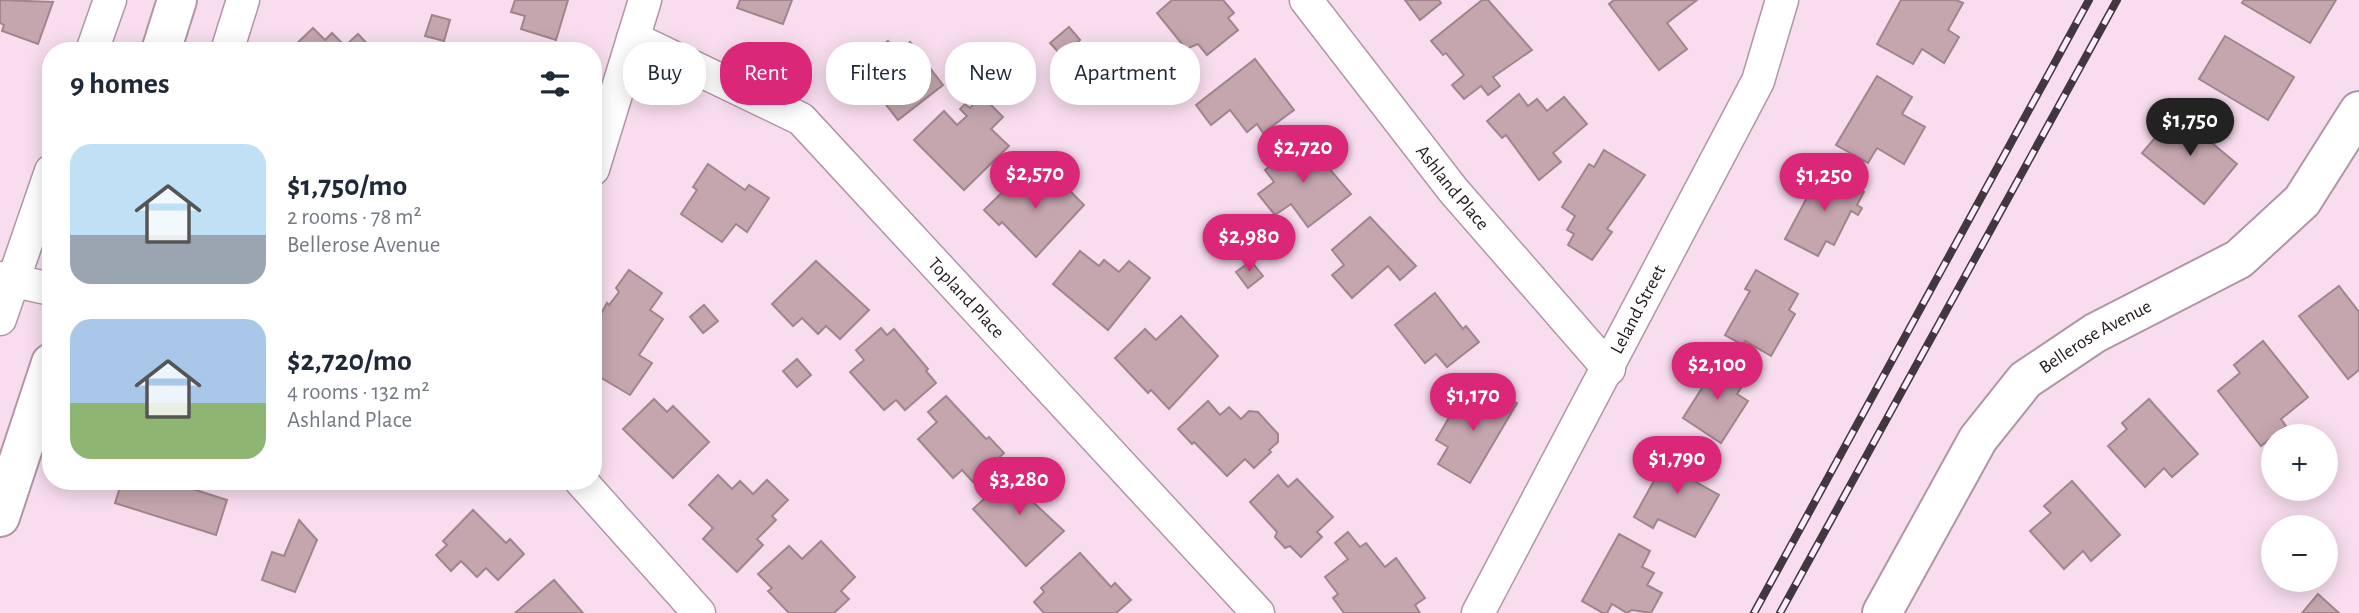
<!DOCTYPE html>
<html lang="en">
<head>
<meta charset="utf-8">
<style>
	:root { --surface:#fff; --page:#f6f6f7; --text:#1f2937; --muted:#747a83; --accent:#db2777 }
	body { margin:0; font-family:"Alegreya Sans",sans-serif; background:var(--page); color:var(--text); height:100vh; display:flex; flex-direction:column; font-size:26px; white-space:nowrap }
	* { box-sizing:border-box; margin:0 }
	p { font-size:23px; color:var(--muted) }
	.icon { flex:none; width:38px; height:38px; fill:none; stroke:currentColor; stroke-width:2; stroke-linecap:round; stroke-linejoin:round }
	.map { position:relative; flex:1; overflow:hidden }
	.drawer { position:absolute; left:42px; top:42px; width:560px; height:448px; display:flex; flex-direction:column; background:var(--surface); border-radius:28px; box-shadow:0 4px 18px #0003 }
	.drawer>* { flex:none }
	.hud { position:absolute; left:623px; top:42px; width:665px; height:63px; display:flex; gap:14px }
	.buttons { position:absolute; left:2261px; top:424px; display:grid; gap:14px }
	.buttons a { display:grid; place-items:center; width:77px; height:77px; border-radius:50%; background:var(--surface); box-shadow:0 4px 18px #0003; font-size:35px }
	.price { position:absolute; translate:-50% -60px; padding:0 16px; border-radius:24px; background:var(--accent); color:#fff; font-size:23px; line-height:46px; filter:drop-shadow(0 2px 4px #0008) }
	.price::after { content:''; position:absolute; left:50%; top:42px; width:21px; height:16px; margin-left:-10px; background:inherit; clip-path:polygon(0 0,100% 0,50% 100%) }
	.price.current { background:#222; color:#fff }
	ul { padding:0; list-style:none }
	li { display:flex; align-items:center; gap:21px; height:175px; padding:0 28px }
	li span { display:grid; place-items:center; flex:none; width:196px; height:140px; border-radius:21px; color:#555 }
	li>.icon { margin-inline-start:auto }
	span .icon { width:84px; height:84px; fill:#fffc; stroke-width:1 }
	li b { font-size:30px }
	h2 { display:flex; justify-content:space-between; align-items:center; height:84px; padding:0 28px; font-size:30px }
	.pill { padding:0 24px; border-radius:28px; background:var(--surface); box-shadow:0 4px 18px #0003; font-size:24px; line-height:63px }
	.pill.current { background:var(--accent); color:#fff }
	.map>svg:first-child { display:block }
	.building { fill:#c5a6af; stroke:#a1848c; stroke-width:2 }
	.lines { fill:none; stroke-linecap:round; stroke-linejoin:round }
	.street-casing { stroke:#af96a7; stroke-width:35 }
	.secondary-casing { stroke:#af96a7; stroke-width:42 }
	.street { stroke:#fff; stroke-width:32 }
	.secondary { stroke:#fff; stroke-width:38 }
	.rail-casing { stroke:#43373f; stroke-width:8 }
	.rail { stroke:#feeef9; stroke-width:5; stroke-dasharray:16; stroke-linecap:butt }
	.labels { text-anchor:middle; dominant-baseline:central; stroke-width:5; stroke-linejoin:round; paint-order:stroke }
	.street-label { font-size:19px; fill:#20171d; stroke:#feeef9 }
</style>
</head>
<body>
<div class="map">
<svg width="2359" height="613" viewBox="0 0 2359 613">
	<rect width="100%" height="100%" fill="#f8ddef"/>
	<g class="building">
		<polygon points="0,0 53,2 38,44 2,31 4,25 0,23"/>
		<polygon points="515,0 568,0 556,40 521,29 525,16 511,12"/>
		<polygon points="740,0 792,0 783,24 737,8"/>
		<polygon points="1172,0 1223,0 1234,13 1228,18 1238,30 1207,55 1198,44 1186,49 1157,13"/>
		<polygon points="1405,0 1439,0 1441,3 1420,20"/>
		<polygon points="1482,0 1488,0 1532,50 1493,77 1500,86 1488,95 1481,86 1464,99 1452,85 1464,75 1446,53 1443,55 1431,41"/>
		<polygon points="1614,0 1697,0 1667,23 1687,49 1659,70 1609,4"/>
		<polygon points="1901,0 1956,0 1963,3 1948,30 1959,37 1944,63 1922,49 1913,64 1877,44"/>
		<polygon points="2244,0 2336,0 2310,43 2242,3"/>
		<polygon points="432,15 450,20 444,41 425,36"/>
		<polygon points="1069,27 1080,40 1062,56 1050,43"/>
		<polygon points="313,28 325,40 332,33 345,46 358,34 374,51 289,51"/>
		<polygon points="2225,36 2294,77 2268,120 2199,79"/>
		<polygon points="888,41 897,53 910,42 943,85 898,120 856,66"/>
		<polygon points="1255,59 1294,110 1263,133 1257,124 1247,132 1230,110 1211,125 1196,105"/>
		<polygon points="1877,76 1912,97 1902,114 1925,127 1904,164 1877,148 1868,163 1836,145"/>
		<polygon points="1519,94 1528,106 1537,99 1547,111 1564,97 1587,124 1553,153 1561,162 1539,180 1506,135 1502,138 1487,121"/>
		<polygon points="982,96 1003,117 991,129 1009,146 964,190 914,140 944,111 957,125 967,116 960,109 965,104 970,108"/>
		<polygon points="2176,113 2237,164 2204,204 2142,153"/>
		<polygon points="1304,139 1351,194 1308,227 1291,204 1275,215 1258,194 1274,182 1265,170"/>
		<polygon points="1604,150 1645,175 1607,229 1612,232 1592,260 1568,245 1574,234 1567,230 1575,216 1562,207 1589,164 1594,167"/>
		<polygon points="708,164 745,190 749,185 769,198 747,232 736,224 722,242 681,214 697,190 693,187"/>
		<polygon points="1822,169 1864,192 1857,205 1862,208 1858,215 1851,211 1834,245 1826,241 1818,256 1785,239"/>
		<polygon points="1050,171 1084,205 1036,257 1002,222 999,225 984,210 1015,180 1028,193"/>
		<polygon points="1370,217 1416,266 1400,280 1388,266 1352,298 1332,275 1344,265 1332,250"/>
		<polygon points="1080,251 1099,266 1104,260 1119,272 1129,261 1150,278 1108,330 1053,284"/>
		<polygon points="816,261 869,310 840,339 826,326 818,334 802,318 793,326 772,304"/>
		<polygon points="1251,261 1263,276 1248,288 1236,272"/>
		<polygon points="629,270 662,293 650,310 663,319 639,355 652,363 630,395 593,373 593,328 607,303 609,305 619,292 616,288"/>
		<polygon points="1756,270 1798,294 1789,310 1795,314 1771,356 1745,341 1743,345 1725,335 1750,291 1745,289"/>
		<polygon points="2339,286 2359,312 2359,370 2348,379 2299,316"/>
		<polygon points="1435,293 1463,329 1466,326 1479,342 1447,367 1436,354 1425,363 1395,325"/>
		<polygon points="704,305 718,321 703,333 690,317"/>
		<polygon points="1181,316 1218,356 1169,409 1151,390 1148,393 1115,358 1145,329 1156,340"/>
		<polygon points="881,328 887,335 894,329 928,369 926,371 936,383 905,410 896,400 884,410 850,372 864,360 856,350"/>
		<polygon points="2263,341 2308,397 2281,419 2286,426 2261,446 2218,391 2240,373 2234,365"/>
		<polygon points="1711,358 1746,380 1737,394 1748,401 1721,443 1683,418 1707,380 1700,376"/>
		<polygon points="797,359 811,375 797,387 783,371"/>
		<polygon points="1492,389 1517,403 1470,483 1438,464 1448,447 1436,440 1461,397 1481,408"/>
		<polygon points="946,396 986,439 989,437 1004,453 973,482 962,470 953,478 918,439 937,422 928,412"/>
		<polygon points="654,399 667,412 673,406 709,442 673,478 623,429"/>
		<polygon points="2149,399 2198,454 2172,477 2164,468 2145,487 2108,446 2127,429 2122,423"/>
		<polygon points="1208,401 1220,415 1229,407 1241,419 1249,411 1258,412 1278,434 1278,442 1269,450 1271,452 1254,468 1245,459 1227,476 1194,442 1192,444 1178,429"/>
		<polygon points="1667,447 1703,467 1694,481 1719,495 1695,537 1658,519 1653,528 1634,517 1661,468 1657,465"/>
		<polygon points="1019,467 1043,493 1033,502 1064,531 1026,566 973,509"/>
		<polygon points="718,475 732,489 740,481 753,494 767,480 788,500 772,516 776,520 757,539 763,545 737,572 703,539 713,528 689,505"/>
		<polygon points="1278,475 1288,487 1297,479 1333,517 1317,532 1322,537 1301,557 1290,546 1285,548 1275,537 1277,532 1250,502"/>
		<polygon points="122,481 167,481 227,500 216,535 115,503"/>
		<polygon points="2072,481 2120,535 2091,561 2083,551 2064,569 2030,531 2051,513 2044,506"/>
		<polygon points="473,510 506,543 510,539 524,554 498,580 486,568 477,577 461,561 451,571 436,555 447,545 443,541"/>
		<polygon points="299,520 317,540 295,592 262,580 272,552 284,556"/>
		<polygon points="1348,532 1360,547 1366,543 1385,567 1396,558 1425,598 1415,605 1420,613 1344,613 1333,598 1338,594 1325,577 1348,559 1335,543"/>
		<polygon points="1619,534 1650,551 1642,567 1654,573 1647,585 1662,593 1651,613 1632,610 1627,613 1612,604 1607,613 1603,613 1582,601"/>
		<polygon points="821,541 855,577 841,591 849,599 834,613 789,613 768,591 772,588 758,574 789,546 802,559"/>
		<polygon points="1080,553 1111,587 1115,583 1131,600 1116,613 1044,613 1034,602 1044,592 1041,588"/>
		<polygon points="554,580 583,613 515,613"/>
		<polygon points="2318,594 2339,613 2302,613"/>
	</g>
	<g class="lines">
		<defs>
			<g id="street">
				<path id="s1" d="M1306,0L1453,190L1609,369"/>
				<path id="s2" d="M633,38L801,119L1258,613"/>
				<polyline points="92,51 110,0"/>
				<polyline points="227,51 243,0"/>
				<polyline points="593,169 645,0"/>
				<polyline points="0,278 51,289"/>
				<polyline points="0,319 51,171"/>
				<polyline points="581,481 699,613"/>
				<path id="s3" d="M1478,613L1758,81L1782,0"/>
			</g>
			<g id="secondary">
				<polyline points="161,51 177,0"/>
				<polyline points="0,517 51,363"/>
				<path id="s4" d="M1882,613L1978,439L2025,380L2095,333L2239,259L2302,201L2359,111"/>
			</g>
		</defs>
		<use href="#street" class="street-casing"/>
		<use href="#secondary" class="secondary-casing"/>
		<use href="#street" class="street"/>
		<use href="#secondary" class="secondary"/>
		<defs>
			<g id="rail">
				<polyline points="1754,613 2089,0"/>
				<polyline points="1780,613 2117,0"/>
			</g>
		</defs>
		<use href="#rail" class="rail-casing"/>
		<use href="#rail" class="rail"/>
	</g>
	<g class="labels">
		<g class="street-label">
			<text stroke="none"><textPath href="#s1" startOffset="238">Ashland Place</textPath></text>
			<text stroke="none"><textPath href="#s2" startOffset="430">Topland Place</textPath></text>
			<text stroke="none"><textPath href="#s3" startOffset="343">Leland Street</textPath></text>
			<text stroke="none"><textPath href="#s4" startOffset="357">Bellerose Avenue</textPath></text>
		</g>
	</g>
</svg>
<div class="buttons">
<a>+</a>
<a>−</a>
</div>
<b class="price current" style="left:2190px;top:158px">$1,750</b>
<b class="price" style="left:1303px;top:185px">$2,720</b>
<b class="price" style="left:1035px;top:211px">$2,570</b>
<b class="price" style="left:1824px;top:213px">$1,250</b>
<b class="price" style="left:1249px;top:274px">$2,980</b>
<b class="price" style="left:1717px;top:402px">$2,100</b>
<b class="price" style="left:1473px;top:433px">$1,170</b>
<b class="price" style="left:1677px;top:496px">$1,790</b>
<b class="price" style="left:1019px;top:517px">$3,280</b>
<div class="hud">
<a class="pill">Buy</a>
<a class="pill current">Rent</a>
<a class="pill">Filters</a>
<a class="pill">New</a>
<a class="pill">Apartment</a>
</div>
<section class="drawer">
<h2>9 homes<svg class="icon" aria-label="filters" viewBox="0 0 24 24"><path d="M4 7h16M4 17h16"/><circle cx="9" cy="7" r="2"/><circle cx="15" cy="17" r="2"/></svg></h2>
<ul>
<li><span style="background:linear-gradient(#bfe0f5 65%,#9aa5b1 0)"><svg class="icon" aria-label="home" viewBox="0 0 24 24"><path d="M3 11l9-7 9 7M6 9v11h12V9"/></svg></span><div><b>$1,750/mo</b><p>2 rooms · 78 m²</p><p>Bellerose Avenue</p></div></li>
<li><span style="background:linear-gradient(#a9c7e8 60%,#8fb573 0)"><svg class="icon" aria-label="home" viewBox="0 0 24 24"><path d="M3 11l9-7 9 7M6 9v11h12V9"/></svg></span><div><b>$2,720/mo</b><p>4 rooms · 132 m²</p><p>Ashland Place</p></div></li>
</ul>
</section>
</div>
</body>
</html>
